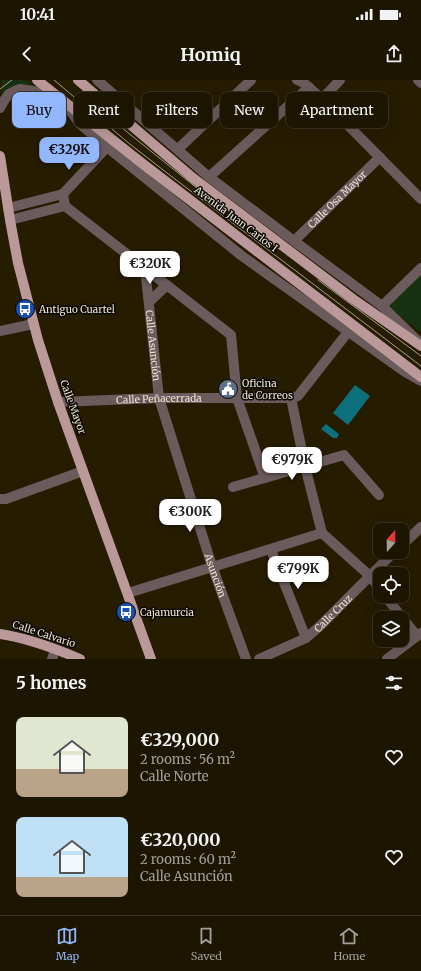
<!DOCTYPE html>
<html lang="en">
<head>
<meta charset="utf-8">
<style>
	:root { --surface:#1c1500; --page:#29220f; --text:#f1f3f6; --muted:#a09f99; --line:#3a3422; --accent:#93b7fd }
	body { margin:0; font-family:Merriweather,serif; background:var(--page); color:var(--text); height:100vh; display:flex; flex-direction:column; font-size:15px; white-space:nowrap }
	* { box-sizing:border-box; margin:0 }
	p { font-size:13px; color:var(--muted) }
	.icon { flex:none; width:22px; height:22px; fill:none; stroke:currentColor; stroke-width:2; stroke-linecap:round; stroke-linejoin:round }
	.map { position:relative; height:579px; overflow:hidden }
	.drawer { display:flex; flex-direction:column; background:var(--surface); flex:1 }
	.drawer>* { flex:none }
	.banner { position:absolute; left:12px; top:12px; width:397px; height:36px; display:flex; gap:8px }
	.needle { width:26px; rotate:20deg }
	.buttons { position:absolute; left:373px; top:443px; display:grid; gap:8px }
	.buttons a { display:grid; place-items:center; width:36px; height:36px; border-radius:8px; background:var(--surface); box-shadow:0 4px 16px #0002,0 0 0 1px var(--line); font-size:20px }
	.price { position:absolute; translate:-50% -34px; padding:0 9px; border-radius:8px; background:#fff; color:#222; font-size:13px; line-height:26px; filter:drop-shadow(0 1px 2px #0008) }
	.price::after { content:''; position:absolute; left:50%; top:24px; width:12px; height:9px; margin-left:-6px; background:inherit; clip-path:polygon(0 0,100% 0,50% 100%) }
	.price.current { background:var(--accent); color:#111 }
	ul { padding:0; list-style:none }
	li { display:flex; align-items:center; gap:12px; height:100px; padding:0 16px }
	li span { display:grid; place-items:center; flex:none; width:112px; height:80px; border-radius:8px; color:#555 }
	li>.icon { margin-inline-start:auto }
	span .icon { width:48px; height:48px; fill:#fffc; stroke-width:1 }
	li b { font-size:17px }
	h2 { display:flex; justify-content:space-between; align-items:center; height:48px; padding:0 16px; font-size:17px }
	.pill { padding:0 14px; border-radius:8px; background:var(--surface); box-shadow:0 4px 16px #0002,0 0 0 1px var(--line); font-size:14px; line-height:36px }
	.pill.current { background:var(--accent); color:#111 }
	.status { display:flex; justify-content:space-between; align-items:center; height:28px; padding:0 20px; background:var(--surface); direction:ltr }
	.status svg { height:11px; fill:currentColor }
	header { display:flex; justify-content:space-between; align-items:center; height:52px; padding:0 16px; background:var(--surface); font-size:18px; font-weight:700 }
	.tab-bar { display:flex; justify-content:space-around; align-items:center; height:56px; border-top:1px solid var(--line); background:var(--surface); font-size:11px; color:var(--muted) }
	.tab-bar a { display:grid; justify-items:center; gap:2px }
	.tab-bar .current { color:var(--accent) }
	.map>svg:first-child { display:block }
	.green { fill:#15310f }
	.water { fill:#0c717c }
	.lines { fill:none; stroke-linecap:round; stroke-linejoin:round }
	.minor { stroke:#6b5b5c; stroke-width:10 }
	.major { stroke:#bb999b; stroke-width:10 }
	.tram { stroke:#a79f8b; stroke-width:1 }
	.labels { text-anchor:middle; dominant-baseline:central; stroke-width:3; stroke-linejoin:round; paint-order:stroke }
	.street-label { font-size:10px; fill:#eae4d3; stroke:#0b0701 }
	.poi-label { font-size:10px; fill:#eae4d3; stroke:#0b0701; text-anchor:start }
</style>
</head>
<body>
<div class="status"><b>10:41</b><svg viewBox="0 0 49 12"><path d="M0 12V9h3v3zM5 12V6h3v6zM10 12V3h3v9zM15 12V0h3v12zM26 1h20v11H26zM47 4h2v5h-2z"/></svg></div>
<header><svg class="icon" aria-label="back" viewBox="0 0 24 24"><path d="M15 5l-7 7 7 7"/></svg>Homiq<svg class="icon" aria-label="share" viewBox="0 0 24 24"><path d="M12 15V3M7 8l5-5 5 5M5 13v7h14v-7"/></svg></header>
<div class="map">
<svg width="421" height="579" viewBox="0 0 421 579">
	<rect width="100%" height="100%" fill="#261c00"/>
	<g class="green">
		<path d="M2,0H26L32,4C18,4 12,6 2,16Z"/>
		<polygon points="421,191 421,252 385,225"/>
	</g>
	<g class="water">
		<polygon points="355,305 370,316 348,345 333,333"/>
		<polygon points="326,344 339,354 337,358 333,358 321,349"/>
	</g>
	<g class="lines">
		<g class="minor">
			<polyline points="97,0 209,97 294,161 382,226 417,260"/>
			<polyline points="297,0 304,3 322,19 421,119"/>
			<polyline points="418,0 421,3"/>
			<polyline points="322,19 340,0"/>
			<polyline points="0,28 5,19 9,14 15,11 20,9 34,11 63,21 80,44 107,67 242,176 405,292 421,301"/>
			<polyline points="178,69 251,0"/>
			<polyline points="209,97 309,7"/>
			<polyline points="65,126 231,255 237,318 265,398"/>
			<polyline points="65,126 63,114 107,67"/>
			<polyline points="8,128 63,114"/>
			<polyline points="10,140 65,126"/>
			<path id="s1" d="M294,161L380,77"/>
			<path id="s2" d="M145,188L159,318L212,486L246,579"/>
			<polyline points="149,222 167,205"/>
			<polyline points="382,226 421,188"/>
			<polyline points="0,251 33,244"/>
			<polyline points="291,318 305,386 322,453"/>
			<path id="s3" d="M58,322L159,318H291L298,316L348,252"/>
			<polyline points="233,407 344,375 379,415"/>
			<polyline points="0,419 6,419 83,391"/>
			<polyline points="402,465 421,447"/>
			<polyline points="271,470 306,558"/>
			<polyline points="128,513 322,453 370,496 380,509"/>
			<polyline points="385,516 417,556"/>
			<polyline points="52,579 55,570"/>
			<path id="s4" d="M259,579L306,558L320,546L394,472"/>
			<polyline points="387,579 421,553"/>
		</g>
		<g class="major">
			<polyline points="37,0 143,84 421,297"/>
			<polyline points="78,0 193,98 353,219 421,266"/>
			<polyline points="0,76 10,140 18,183 38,260 58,322 151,579"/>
			<path d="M0,554C27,558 54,568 80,579"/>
		</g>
		<g class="tram">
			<polyline points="54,0 131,65 167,93 421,286"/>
			<polyline points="0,9 12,0"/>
			<polyline points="96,27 208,117"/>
			<polyline points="318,200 421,276"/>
		</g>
	</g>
	<defs>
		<symbol id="bus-disc" viewBox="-11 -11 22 22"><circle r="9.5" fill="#1a4fb4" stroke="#0b0701"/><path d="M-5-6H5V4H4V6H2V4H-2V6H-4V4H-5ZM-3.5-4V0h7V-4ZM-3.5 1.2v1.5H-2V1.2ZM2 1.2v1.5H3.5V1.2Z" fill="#fff"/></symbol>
		<symbol id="civic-disc" viewBox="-11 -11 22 22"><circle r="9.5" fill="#5c6f8a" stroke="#0b0701"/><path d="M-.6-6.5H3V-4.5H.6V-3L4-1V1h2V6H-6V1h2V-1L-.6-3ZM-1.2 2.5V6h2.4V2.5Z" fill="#fff"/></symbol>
	</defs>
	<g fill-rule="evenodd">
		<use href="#bus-disc" x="14" y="218" width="22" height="22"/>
		<use href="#civic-disc" x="217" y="298" width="22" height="22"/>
		<use href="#bus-disc" x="115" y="521" width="22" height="22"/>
	</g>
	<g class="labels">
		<g class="street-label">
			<text stroke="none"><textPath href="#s1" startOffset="60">Calle Osa Mayor</textPath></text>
			<text transform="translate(236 139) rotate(37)">Avenida Juan Carlos I</text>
			<text stroke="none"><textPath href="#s2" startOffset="78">Calle Asunción</textPath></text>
			<text stroke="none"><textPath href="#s3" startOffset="101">Calle Peñacerrada</textPath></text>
			<text transform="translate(73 327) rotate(70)">Calle Mayor</text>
			<text stroke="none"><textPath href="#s2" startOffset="317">Asunción</textPath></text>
			<text stroke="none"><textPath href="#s4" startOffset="88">Calle Cruz</textPath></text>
			<text transform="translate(44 554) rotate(18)">Calle Calvario</text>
		</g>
		<g class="poi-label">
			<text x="39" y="229">Antiguo Cuartel</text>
			<text x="242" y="303">Oficina<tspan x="242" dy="12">de Correos</tspan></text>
			<text x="140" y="532">Cajamurcia</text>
		</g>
	</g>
</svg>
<div class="buttons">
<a><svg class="needle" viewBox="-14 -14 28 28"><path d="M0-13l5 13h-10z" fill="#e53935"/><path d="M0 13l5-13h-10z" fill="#a09f99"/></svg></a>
<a><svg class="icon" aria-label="locate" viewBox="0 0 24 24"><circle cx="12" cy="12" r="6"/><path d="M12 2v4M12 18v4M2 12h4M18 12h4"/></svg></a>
<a><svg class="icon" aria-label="layers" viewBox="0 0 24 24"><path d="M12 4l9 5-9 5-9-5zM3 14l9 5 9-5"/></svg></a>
</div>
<b class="price current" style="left:69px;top:91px">€329K</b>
<b class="price" style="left:150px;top:205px">€320K</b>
<b class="price" style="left:292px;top:401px">€979K</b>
<b class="price" style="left:190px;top:453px">€300K</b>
<b class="price" style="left:298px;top:510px">€799K</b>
<div class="banner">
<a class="pill current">Buy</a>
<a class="pill">Rent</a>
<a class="pill">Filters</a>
<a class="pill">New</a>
<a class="pill">Apartment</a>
</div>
</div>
<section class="drawer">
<h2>5 homes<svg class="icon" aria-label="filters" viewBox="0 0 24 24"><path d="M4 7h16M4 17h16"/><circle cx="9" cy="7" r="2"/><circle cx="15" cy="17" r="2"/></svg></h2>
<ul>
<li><span style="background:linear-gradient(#dfe7d0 65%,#b9a48a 0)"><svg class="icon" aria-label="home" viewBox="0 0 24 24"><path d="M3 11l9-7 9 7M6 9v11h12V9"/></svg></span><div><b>€329,000</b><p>2 rooms · 56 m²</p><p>Calle Norte</p></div><svg class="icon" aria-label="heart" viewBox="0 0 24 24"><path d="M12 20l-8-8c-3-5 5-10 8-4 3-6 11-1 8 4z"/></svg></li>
<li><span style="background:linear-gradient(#bfe0f5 75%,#b9a48a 0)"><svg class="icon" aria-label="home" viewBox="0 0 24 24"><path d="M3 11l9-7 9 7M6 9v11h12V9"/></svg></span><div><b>€320,000</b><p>2 rooms · 60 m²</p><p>Calle Asunción</p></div><svg class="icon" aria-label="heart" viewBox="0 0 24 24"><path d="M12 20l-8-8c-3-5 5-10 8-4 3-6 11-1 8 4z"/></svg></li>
</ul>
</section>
<nav class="tab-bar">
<a class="current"><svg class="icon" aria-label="map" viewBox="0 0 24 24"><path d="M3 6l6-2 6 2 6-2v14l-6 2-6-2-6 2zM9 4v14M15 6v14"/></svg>Map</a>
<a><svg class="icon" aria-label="saved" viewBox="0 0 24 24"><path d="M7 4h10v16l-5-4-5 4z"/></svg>Saved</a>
<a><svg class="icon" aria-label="home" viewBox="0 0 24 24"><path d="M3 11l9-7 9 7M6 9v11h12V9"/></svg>Home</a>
</nav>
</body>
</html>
